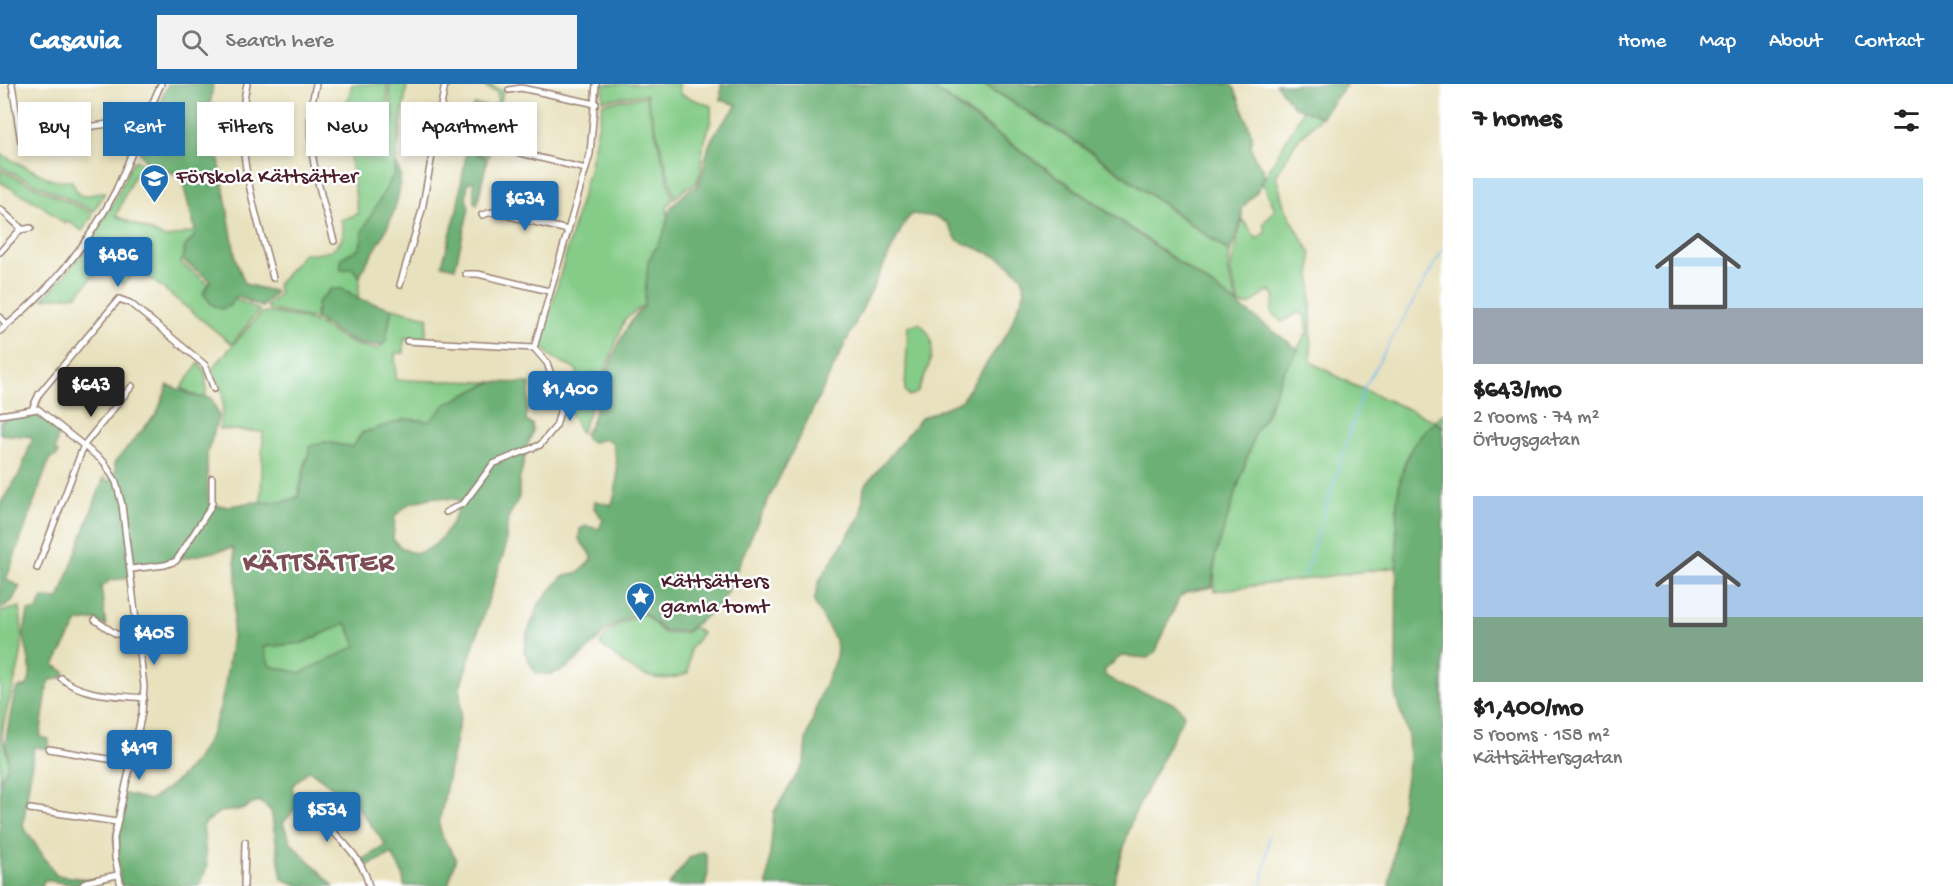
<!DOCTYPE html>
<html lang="en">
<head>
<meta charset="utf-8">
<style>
	:root { --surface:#fff; --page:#f2f2f2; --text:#222; --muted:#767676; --accent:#1f6fb2 }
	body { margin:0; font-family:"Gochi Hand",sans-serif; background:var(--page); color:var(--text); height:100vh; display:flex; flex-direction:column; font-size:22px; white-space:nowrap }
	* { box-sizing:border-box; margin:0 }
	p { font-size:20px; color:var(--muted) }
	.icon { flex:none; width:33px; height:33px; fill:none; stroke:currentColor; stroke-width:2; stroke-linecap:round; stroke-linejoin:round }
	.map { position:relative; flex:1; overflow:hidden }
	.details { display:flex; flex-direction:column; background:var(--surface); width:510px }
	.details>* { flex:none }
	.top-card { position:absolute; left:18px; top:18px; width:570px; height:54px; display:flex; gap:12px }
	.price { position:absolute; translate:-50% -51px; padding:0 14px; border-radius:6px; background:var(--accent); color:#fff; font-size:20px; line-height:39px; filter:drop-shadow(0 2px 3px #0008) }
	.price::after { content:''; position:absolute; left:50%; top:36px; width:18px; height:14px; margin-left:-9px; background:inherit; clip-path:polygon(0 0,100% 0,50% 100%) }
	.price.on { background:#222; color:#fff }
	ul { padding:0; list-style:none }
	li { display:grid; align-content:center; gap:12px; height:318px; padding:0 30px }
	li span { display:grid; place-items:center; height:186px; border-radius:0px; color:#555 }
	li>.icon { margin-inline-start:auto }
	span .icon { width:108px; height:108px; fill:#fffc; stroke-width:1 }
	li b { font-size:26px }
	h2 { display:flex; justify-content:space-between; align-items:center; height:72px; padding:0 30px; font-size:26px }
	.tag { padding:0 21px; border-radius:0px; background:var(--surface); box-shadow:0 3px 9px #0003; font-size:21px; line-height:54px }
	.tag.on { background:var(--accent); color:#fff }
	header { display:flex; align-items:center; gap:36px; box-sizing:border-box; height:84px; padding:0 30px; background:var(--accent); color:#fff }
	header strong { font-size:28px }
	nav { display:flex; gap:33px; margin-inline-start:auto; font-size:21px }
	.search { width:420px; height:54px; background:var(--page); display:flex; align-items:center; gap:15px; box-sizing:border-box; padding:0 21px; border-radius:0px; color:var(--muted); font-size:22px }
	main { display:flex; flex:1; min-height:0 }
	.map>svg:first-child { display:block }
	.green { fill:#85cc88; stroke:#68765a; stroke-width:1.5 }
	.forest { fill:#6cb074; stroke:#5b6850; stroke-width:1.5; fill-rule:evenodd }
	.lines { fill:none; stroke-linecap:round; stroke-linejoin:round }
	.stream { stroke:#7fbef3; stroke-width:1.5 }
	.minor-casing { stroke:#998074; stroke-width:8 }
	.minor { stroke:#fff; stroke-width:5 }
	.labels { text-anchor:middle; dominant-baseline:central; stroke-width:5; stroke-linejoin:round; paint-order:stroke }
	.poi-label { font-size:22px; fill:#4a1f2b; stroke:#fff; text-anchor:start }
	.district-label { font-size:28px; font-weight:bold; letter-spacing:1.5px; fill:#7d4e53; stroke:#fff }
</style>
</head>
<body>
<header>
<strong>Casavia</strong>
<div class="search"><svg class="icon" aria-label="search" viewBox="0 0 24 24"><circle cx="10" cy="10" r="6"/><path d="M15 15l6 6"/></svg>Search here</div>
<nav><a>Home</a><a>Map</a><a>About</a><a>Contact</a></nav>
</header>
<main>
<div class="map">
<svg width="1443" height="802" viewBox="0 0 1443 802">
	<rect width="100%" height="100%" fill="#fff"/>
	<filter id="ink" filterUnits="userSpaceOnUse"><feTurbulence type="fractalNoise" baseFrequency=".0167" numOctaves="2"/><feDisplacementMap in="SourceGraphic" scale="12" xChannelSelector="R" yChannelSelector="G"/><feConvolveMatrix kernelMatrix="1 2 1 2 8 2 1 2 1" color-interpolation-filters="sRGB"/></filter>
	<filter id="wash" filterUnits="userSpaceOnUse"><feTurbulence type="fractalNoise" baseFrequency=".008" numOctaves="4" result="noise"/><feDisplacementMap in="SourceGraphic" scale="24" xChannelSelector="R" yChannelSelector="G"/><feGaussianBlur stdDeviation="1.35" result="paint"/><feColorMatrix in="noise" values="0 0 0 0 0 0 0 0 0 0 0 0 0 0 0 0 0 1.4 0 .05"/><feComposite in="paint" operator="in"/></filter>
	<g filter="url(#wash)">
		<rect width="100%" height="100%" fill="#e8e1bd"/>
		<g class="green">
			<path d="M352,0H387L388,19L393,37L389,0H407L394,90L368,138L360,164L341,174V186L352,184L360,193L358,215L348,207L315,227L316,235L270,226L267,222L280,209L277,201L304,169C325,172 351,163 341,136L358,130L344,29Z"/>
			<polygon points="486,0 503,7 488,74 476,68 476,56 483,45 482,39 472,32 474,21 492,22 498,17 497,8 486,4"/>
			<path d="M603,0H679L680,10L711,22C713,41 707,46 703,64C701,77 703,88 695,101L687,103L675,114L646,10L603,16Z"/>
			<polygon points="928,0 983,0 1089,67 1230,169 1228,188 1238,220"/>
			<polygon points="646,12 673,115 667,122 668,140 647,219 625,235 581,349 560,311 576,306 577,286 550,272 541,261 589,86 603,19"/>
			<path d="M1304,25L1321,33L1296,58L1276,92L1284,122L1311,170V278L1351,300L1435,337L1443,329V343L1435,338C1389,371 1397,432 1397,483L1214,507L1215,473L1256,346L1266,332L1283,288L1308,247L1305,231L1297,229L1282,238L1271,228L1275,213L1270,206L1249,221H1240L1230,187L1242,135L1257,155L1266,147L1263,140L1275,125L1262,98Z"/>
			<polygon points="0,70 52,96 72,97 78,110 83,112 105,108 94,127 0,83"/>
			<path d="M137,76L148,85V96L162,105L134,91L116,132L166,154L196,147V150L185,163L181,179L209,200L205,205L229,222L234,214L259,226L232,260L140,186L124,200L101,183L77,211L43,215C83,174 110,131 132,79Z"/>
			<polygon points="0,86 92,129 92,133 82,147 68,137 65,140 41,121 0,98"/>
			<path d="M392,224L428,233L425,255L404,254V269H395L396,296L491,298L446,320L431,337L406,336L362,349L353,363L325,358L306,375L298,413L273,421L261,418L263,348L219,345C222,333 225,315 221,302C218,296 213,293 212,285L261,229L267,228C281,231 296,232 309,236C338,247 343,263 378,265L385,258Z"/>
			<path d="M919,239C943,257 928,286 917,309L909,312L905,306L908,242Z"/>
			<polygon points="199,279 206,290 206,313 198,313 181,304"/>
			<path d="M20,523C21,538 24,555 21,570C17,598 4,624 2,652C2,666 18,680 0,695V528Z"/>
			<path d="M644,530L664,549H686L693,543L702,549L690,565L688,589C648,605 630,584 600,560C611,542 624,537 644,530Z"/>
			<polygon points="346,539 357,563 301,589 269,582 263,563 303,559"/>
		</g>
		<g class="forest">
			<polygon points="168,0 213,0 209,29 209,52 216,58 236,176 245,200 276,208 262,223 237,212 229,222 221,225 211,220 203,209 211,197 182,176 185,163 196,150 182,96 177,91 161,84 158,88 152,85 139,68"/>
			<path d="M721,0H926L1223,210L1299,266L1283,288L1265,332L1256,346L1215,473L1212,503L1187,508L1179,514L1156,567L1148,574L1121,572L1104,587L1106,592C1112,596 1119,601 1126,604C1141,609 1178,614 1184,631L1132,735L1113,802H767L774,728L804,679L806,657L819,615L836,573L837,562L833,552L814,518L819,497L861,431L864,403L921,334L961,317L1008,248L1025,207L1022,192L1002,175L957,156L947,139L937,133L912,130L905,138L759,435L721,521L686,547H664L643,528C631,532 619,537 609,545C588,562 566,598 536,589L524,567L527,550L539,520L562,493L579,488L593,474L579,455L580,445L586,442L599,445L603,436L594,424L595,417L611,421C620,401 618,379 612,358L606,355L593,358L587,356L584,349C594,340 593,331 597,319C604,294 624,237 644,223L648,177L663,151L671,123L690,105L696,104C707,84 703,77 710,59C716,43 728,35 737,21L721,16Z"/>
			<polygon points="984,0 1230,0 1235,5 1246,34 1252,52 1251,62 1254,73 1263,84 1264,94 1259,105 1242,124 1242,135 1230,168 1089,66"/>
			<polygon points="1276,0 1347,0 1321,33 1293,22"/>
			<polygon points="472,34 481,39 482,45 475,55 476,69 487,76 477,121 474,118 474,98 468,98 466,114 469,124 455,184 442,181 457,126"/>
			<path d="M396,78C408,99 391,138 380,157C373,171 364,178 360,193L352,184L341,186V174L360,164L363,146L394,90Z"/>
			<path d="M331,205H342L358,215L392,224L385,259C359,270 337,247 316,235L317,219Z"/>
			<path d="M491,298L530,299L526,337L532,340L533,348L528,360L519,398V413L508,434L505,465L460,603L461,629L439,739L442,753L456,774L448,802H404L403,791L392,770L362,784L358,778L386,761L356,721L309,686L292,702L297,723L283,739L291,759L334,802H300L282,795L271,727L259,717L241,726L219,728L203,741L207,783L199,802H121L114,754L125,710L150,716C217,676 223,622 232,551C235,521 239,493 233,464L131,485V494L111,496L101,503L106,543L95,536L78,538L54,581L65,588L61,594L51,596L48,599L40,653L49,655V665L34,663L23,742L56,791L93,796L82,802L44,796L42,802H0V695C9,686 10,672 5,660L14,612L17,604L27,602C35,587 26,567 24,552C24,544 27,535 28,527H36L43,514L59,515L104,393L107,397L111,396L116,386L114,379L157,329L168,301L198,313L211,314L219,332L207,370L208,418C225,428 242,417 260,418C275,419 284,419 298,413L310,362L325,358L353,363L362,349L406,335L430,337L446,320ZM434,413L460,416C455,445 421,492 393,455L395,432L410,419ZM346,539L357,562L301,589L270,582L263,563L303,559Z"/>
			<polygon points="34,329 59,346 55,366 58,369 57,372 50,374 6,496 20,502 12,517 0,525 0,420 20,389 33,353 0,350 0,338 8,333"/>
			<path d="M1435,338L1443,343V802H1389L1409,674L1408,650L1396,615L1397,416C1402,384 1408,357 1435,338Z"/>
			<polygon points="702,768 706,770 708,788 705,802 668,802 689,774"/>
		</g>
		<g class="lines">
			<g class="stream">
				<polyline points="1304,492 1364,304 1443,165"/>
				<polyline points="1262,802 1269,752"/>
			</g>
		</g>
	</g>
	<g filter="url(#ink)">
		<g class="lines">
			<defs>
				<g id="minor">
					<polyline points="12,0 21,58 56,53 64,46 146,35"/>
					<path d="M247,0C232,65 257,131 273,194"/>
					<path d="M316,0C301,56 319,102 334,157"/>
					<polyline points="509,6 521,4 596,20"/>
					<polyline points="495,63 586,85"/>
					<polyline points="0,125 22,145"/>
					<polyline points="482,131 492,128 568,146"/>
					<polyline points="0,168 20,146 31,144"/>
					<polyline points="466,190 478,190 549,207"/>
					<polyline points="400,201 422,126 445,0"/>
					<polyline points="0,233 7,241"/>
					<path d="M0,247C48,208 88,162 116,106C132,71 145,35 161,0"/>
					<polyline points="407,257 534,264 590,70 596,0"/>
					<polyline points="33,323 39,310 119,215 130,219 205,281 214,305"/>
					<polyline points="0,331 38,325 104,378 116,398 122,421 144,602 142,629 114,754 115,774 121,802"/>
					<polyline points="446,428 464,419 493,380 540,361 556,342 562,321 547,279 534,264"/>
					<polyline points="37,484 84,361 132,302"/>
					<polyline points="131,485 165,481 176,477 209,426 212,419 212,394"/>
					<polyline points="95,536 116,550 138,551"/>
					<path d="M61,594C84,613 116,611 144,614"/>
					<polyline points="49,665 131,679"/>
					<polyline points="30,725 117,738"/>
					<path d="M306,728C332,744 362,771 369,802"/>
					<polyline points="82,802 86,798 117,791"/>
					<polyline points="244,802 245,758"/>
				</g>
			</defs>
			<use href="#minor" class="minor-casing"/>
			<use href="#minor" class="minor"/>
		</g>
	</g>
	<defs>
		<symbol id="school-pin" viewBox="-11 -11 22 30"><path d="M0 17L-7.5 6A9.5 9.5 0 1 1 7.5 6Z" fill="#1f6fb2" stroke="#fff"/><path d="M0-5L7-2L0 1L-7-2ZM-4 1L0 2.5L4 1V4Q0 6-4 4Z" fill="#fff"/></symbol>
		<symbol id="sight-pin" viewBox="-11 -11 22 30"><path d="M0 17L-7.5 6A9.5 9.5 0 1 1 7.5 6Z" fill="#1f6fb2" stroke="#fff"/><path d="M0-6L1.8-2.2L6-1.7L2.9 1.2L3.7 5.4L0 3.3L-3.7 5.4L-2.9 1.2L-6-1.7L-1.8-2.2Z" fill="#fff"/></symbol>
	</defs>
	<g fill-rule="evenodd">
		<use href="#school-pin" x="138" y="78" width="33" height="45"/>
		<use href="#sight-pin" x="624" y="496" width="33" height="45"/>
	</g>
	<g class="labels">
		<g class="poi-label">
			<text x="176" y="94">Förskola Kättsätter</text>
			<text x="661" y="499">Kättsätters<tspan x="661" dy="25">gamla tomt</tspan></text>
		</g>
		<g class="district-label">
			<text x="319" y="480">KÄTTSÄTTER</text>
		</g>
	</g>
</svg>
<b class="price" style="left:525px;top:148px">$634</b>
<b class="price" style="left:118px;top:204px">$486</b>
<b class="price on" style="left:91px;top:334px">$643</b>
<b class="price" style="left:570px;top:338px">$1,400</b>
<b class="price" style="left:154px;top:582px">$405</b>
<b class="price" style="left:139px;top:697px">$419</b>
<b class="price" style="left:327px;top:759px">$534</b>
<div class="top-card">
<a class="tag">Buy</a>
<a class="tag on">Rent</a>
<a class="tag">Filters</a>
<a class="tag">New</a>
<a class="tag">Apartment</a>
</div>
</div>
<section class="details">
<h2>7 homes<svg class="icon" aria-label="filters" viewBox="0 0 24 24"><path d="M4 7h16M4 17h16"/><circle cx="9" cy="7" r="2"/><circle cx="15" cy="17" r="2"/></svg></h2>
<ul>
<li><span style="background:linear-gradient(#bfe0f5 70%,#9aa5b1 0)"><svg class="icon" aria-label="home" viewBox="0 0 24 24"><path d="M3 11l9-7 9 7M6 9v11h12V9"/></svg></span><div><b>$643/mo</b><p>2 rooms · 74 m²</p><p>Örtugsgatan</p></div></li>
<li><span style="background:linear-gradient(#a9c7e8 65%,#7fa58c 0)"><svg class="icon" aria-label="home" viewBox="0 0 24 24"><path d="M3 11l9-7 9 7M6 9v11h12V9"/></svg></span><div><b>$1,400/mo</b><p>5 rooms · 158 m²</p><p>Kättsättersgatan</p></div></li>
</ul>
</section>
</main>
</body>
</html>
